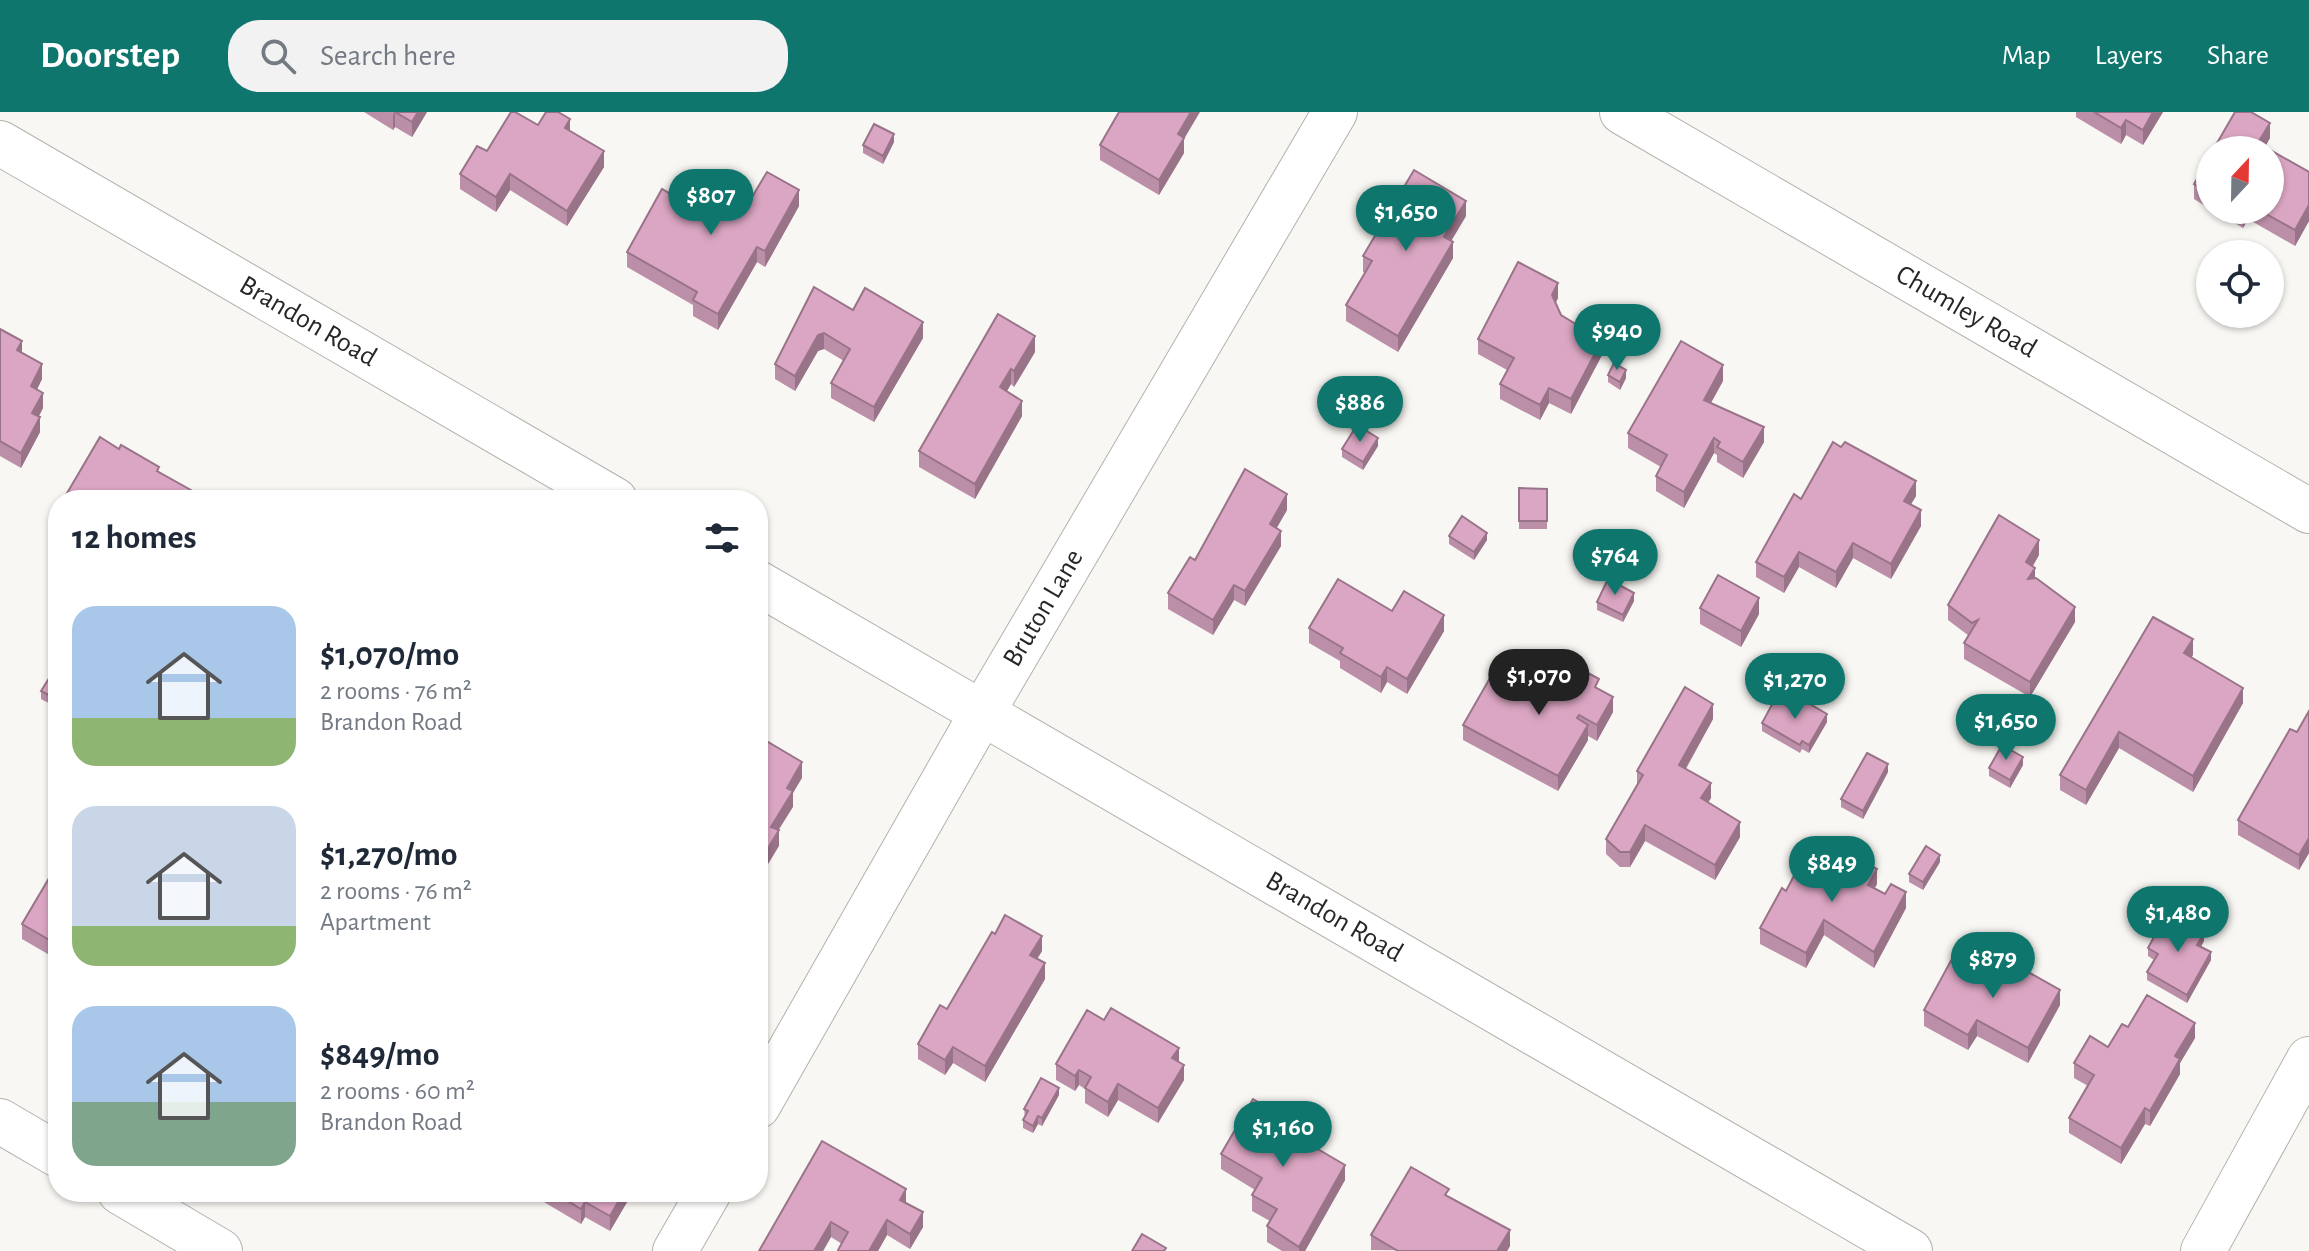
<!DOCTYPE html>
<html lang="en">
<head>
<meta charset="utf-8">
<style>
	:root { --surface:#fff; --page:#f2f2f3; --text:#1f2937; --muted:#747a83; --accent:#0f766e }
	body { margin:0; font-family:"Alegreya Sans",sans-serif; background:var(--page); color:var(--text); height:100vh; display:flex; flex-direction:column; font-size:30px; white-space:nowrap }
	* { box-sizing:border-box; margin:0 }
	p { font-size:26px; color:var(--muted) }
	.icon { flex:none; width:44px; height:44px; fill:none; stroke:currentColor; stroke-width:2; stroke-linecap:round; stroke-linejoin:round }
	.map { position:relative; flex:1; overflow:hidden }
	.side { position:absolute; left:48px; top:378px; width:720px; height:712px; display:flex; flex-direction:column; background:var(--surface); border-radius:32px; box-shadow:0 2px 6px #0004 }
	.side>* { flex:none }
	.needle { width:52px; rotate:22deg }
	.tools { position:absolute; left:2196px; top:24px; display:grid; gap:16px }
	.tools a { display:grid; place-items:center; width:88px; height:88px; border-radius:50%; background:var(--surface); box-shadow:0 2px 6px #0004; font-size:40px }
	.price { position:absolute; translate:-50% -68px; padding:0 18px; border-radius:28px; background:var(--accent); color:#fff; font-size:26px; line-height:52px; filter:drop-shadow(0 2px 4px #0008) }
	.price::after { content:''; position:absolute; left:50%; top:48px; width:24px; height:18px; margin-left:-12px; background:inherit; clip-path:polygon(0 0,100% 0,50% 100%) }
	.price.current { background:#222; color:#fff }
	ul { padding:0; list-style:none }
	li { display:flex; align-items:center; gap:24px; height:200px; padding:0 24px }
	li span { display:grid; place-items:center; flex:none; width:224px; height:160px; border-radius:24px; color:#555 }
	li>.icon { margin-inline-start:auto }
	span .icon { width:96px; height:96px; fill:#fffc; stroke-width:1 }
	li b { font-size:34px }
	h2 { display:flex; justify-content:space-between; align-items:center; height:96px; padding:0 24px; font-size:34px }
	header { display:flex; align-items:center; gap:48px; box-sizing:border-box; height:112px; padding:0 40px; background:var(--accent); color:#fff }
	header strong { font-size:38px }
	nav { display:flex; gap:44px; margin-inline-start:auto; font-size:28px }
	.search { width:560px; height:72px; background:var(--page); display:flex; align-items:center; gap:20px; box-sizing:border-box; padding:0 28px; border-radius:32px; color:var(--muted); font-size:30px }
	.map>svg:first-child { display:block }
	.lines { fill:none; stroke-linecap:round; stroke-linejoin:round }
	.minor-casing { stroke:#b4b1ae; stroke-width:46 }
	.minor { stroke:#fff; stroke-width:44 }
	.wall { fill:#bc8fa8 }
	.shaded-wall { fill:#997488 }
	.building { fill:#dba6c3; stroke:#997488; stroke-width:2 }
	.labels { text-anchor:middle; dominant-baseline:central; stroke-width:7; stroke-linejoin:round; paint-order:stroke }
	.street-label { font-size:28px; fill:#282726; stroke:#fff }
</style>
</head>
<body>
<header>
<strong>Doorstep</strong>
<div class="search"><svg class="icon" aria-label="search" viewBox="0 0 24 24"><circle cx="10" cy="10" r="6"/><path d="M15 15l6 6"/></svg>Search here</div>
<nav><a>Map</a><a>Layers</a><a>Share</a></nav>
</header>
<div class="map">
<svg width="2309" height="1139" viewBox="0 0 2309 1139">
	<rect width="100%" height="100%" fill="#f9f7f3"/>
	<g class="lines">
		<defs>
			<g id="minor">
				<path id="s1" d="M1622,0L2309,399"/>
				<path id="s2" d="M0,31L615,388"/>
				<path id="s3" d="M758,471L1910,1139"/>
				<path id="s4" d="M758,994L982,601L1335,0"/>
				<polyline points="0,1009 58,1043"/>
				<polyline points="120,1080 220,1139"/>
				<polyline points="675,1139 709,1080"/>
				<polyline points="2203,1139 2309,947"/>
			</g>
		</defs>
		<use href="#minor" class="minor-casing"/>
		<use href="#minor" class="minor"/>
	</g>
	<g class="wall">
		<polygon points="364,0 427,0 412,25 395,15 393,18"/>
		<polygon points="2076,0 2163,0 2143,33 2126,23 2121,32 2076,5"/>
		<polygon points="538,13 570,19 604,55 567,114 510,78 496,100 460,77 460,62 487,39"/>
		<polygon points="2270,26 2265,35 2309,60 2309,109 2295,134 2248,107 2243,116 2213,98 2270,98 2213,38"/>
		<polygon points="1184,27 1184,41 1159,83 1100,48 1100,33"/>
		<polygon points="894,30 883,52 863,41 863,33"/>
		<polygon points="2210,43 2210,97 2194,87 2194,72"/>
		<polygon points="799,94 765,155 757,150 718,218 693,204 693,193 627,155 627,140 693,95 745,97"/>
		<polygon points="1466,104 1451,129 1453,146 1398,240 1346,209 1346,193 1365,161 1363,160 1363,144"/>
		<polygon points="1558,186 1555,191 1561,203 1602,243 1571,302 1549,291 1540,308 1500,287 1500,272 1507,258 1478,242 1478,227"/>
		<polygon points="853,198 923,226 874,310 831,286 831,271 844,249 824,237 818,239 795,279 775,267 775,252"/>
		<polygon points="998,202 1035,240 1014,275 1011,272 1007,279 1022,304 975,387 919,355 919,339"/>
		<polygon points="0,217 22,241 42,267 37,277 43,296 39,304 40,320 21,356 0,344"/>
		<polygon points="1608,263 1626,266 1620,278 1608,270"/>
		<polygon points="1723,269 1711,291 1764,330 1743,366 1717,350 1717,343 1714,341 1684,396 1656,379 1656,364 1661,355 1628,336 1628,321"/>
		<polygon points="1378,334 1363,358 1342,345 1342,337"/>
		<polygon points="1519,376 1547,377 1547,417 1519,417"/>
		<polygon points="1916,384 1911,392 1921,414 1891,467 1853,446 1836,476 1799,455 1784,481 1756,465 1756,450 1801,387"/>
		<polygon points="58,397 58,419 55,417 55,402"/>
		<polygon points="1287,398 1276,416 1281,434 1245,494 1234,488 1213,523 1168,497 1168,481 1195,448"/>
		<polygon points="1449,424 1487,428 1474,448 1449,432"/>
		<polygon points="2039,443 2033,454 2035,466 2075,510 2030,585 1964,547 1964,531 1969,524 1948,508 1948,493"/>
		<polygon points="1634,489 1623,510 1597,498 1597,490"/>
		<polygon points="1700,496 1759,502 1741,535 1700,512"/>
		<polygon points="1392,499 1444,519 1407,582 1387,570 1381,581 1340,556 1340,549 1309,531 1309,516"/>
		<polygon points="58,513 58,528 55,526 55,518"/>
		<polygon points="2193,543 2191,546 2243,591 2193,680 2119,636 2086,693 2060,678 2060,663"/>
		<polygon points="58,567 58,596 41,587 41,579"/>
		<polygon points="1599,577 1613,600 1597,629 1588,624 1588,628 1558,679 1463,628 1463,613 1546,589"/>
		<polygon points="1797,599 1827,610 1809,641 1802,637 1800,641 1762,619 1762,611"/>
		<polygon points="2309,599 2309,741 2299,758 2238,723 2238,708 2297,620"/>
		<polygon points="1713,607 1686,657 1711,686 1708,690 1740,725 1715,768 1645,729 1630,755 1620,755 1606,742 1606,727 1637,674 1637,659"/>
		<polygon points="2023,653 2010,676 1989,664 1989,656"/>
		<polygon points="1888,660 1863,707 1841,695 1841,687"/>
		<polygon points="1940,750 1923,778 1909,770 1909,762"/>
		<polygon points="58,751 58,848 22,827 22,812"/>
		<polygon points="1846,760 1877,772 1874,777 1906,796 1874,856 1824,823 1806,856 1760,832 1760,816"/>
		<polygon points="2204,829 2201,835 2211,848 2187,891 2147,868 2147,860 2154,848 2148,844 2148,836"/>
		<polygon points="1042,839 1037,847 1045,867 985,970 953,951 945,963 918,947 918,932 947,897"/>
		<polygon points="1989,864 2060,893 2028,951 1977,924 1968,938 1924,914 1924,898"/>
		<polygon points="2128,915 2195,926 2180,951 2180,962 2150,1014 2145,1012 2121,1052 2069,1021 2069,1006 2088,974 2074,966 2074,951 2108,935"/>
		<polygon points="1179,950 1184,968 1158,1011 1118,988 1108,1005 1085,991 1085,977 1079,973 1075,979 1056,968 1056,952"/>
		<polygon points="1059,983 1042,1014 1038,1012 1033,1021 1023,1016 1023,1008 1025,1005 1024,997"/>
		<polygon points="822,1029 906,1091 923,1115 910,1137 887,1123 878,1139 838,1139 842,1132 831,1125 823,1139 759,1139"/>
		<polygon points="1304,1029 1345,1068 1305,1139 1282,1139 1267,1130 1267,1114 1270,1109 1252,1099 1252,1083 1255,1078 1221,1057 1221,1042"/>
		<polygon points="527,1080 633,1080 610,1119 585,1105 581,1112"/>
		<polygon points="1449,1085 1510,1134 1507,1139 1371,1138 1371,1123"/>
	</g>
	<g class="shaded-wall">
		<polygon points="395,0 395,15 393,18 393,3"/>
		<polygon points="418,0 427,0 412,25 412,10"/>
		<polygon points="1191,0 1200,0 1184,27 1184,41 1159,83 1159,68 1178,22"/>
		<polygon points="2153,0 2163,0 2143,33 2143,18"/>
		<polygon points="570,7 570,23 565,16"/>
		<polygon points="2126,8 2126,23 2121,32 2121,16"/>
		<polygon points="2270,11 2270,26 2263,38 2258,31"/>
		<polygon points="894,22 894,30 883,52 883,44"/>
		<polygon points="604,39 604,55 567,114 567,99"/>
		<polygon points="510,62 510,78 496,100 496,85"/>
		<polygon points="799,78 799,94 765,155 765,139"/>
		<polygon points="1466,89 1466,104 1444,141 1444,125"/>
		<polygon points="2309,93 2309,109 2295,134 2295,118"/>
		<polygon points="2244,98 2248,98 2248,107 2243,116 2243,100"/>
		<polygon points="1453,130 1453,146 1398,240 1398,224"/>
		<polygon points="757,135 757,150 718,218 718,202"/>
		<polygon points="1558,171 1558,186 1552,199 1552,183"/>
		<polygon points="923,210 923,226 874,310 874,295"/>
		<polygon points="824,221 824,237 818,239 795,279 795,264 818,223"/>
		<polygon points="1035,224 1035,240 1014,275 1014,259"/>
		<polygon points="1602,228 1602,243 1571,302 1571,287"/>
		<polygon points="22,229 22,244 17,238"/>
		<polygon points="42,252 42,267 31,290 31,274"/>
		<polygon points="1723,253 1723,269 1704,303 1704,288"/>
		<polygon points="1011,257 1011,272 1000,291 1000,275"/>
		<polygon points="1626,258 1626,266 1620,278 1620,270"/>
		<polygon points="1549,276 1549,291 1540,308 1540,293"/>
		<polygon points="43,281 43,296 32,316 32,301"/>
		<polygon points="1022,289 1022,304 975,387 975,372"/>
		<polygon points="40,305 40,320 21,356 21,341"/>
		<polygon points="1764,315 1764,330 1743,366 1743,350"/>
		<polygon points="1378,326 1378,334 1363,358 1363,350"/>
		<polygon points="1714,326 1714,341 1684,396 1684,380"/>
		<polygon points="1916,369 1916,384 1904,404 1904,389"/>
		<polygon points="1287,382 1287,398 1270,428 1270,412"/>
		<polygon points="1921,398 1921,414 1891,467 1891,452"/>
		<polygon points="1281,419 1281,434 1245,494 1245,479"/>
		<polygon points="1487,421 1487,428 1474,448 1474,440"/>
		<polygon points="2039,428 2039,443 2026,465 2026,450"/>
		<polygon points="1853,431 1853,446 1836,476 1836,460"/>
		<polygon points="1799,440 1799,455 1784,481 1784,465"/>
		<polygon points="2035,456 2035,471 2028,467"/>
		<polygon points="1234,473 1234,488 1213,523 1213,508"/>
		<polygon points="1634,481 1634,489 1623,510 1623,503"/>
		<polygon points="1759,486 1759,502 1741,535 1741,519"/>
		<polygon points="2075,495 2075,510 2030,585 2030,570"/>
		<polygon points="1444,503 1444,519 1407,582 1407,567"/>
		<polygon points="2193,527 2193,543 2184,557 2184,541"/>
		<polygon points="1387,555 1387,570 1381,581 1381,565"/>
		<polygon points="2243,576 2243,591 2193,680 2193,664"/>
		<polygon points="1613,585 1613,600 1597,629 1597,613"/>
		<polygon points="1713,592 1713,607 1679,668 1679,653"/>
		<polygon points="1827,602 1827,610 1809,641 1809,633"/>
		<polygon points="1588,613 1588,628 1558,679 1558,664"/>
		<polygon points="2119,620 2119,636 2086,693 2086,678"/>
		<polygon points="2023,645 2023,653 2010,676 2010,668"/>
		<polygon points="802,650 802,666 793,681 793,695 771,730 771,715 787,676"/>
		<polygon points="1888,652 1888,660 1863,707 1863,699"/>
		<polygon points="1711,671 1711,686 1701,702 1701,686"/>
		<polygon points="1740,710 1740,725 1715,768 1715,753"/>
		<polygon points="1645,713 1645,729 1630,755 1630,740"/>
		<polygon points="779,718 779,734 758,769 758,753"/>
		<polygon points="2309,726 2309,741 2299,758 2299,743"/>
		<polygon points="1940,743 1940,750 1923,778 1923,770"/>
		<polygon points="1877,757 1877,772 1868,789 1868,773"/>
		<polygon points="1906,780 1906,796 1874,856 1874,840"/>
		<polygon points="1824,808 1824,823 1806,856 1806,841"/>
		<polygon points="2204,821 2204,829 2197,841 2197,833"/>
		<polygon points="1042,824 1042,839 1030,858 1030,843"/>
		<polygon points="2211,840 2211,848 2187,891 2187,883"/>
		<polygon points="1045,851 1045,867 985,970 985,954"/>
		<polygon points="2060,878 2060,893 2028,951 2028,936"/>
		<polygon points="1977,908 1977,924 1968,938 1968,923"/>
		<polygon points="2195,911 2195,926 2180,951 2180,962 2150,1014 2150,999 2175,944"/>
		<polygon points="953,935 953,951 945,963 945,948"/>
		<polygon points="1179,936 1179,951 1172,946"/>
		<polygon points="1184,953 1184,968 1158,1011 1158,996"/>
		<polygon points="1079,958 1079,973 1075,979 1075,964"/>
		<polygon points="1118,972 1118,988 1108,1005 1108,990"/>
		<polygon points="1059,976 1059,983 1042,1014 1042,1006"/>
		<polygon points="2145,996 2145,1012 2121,1052 2121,1036"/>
		<polygon points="1038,1004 1038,1012 1033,1021 1033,1014"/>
		<polygon points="1304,1017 1304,1032 1299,1026"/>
		<polygon points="1345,1053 1345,1068 1305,1139 1299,1139 1299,1135"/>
		<polygon points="906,1077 906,1092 900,1088"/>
		<polygon points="624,1080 633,1080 610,1119 610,1104"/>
		<polygon points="585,1090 585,1105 581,1112 581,1097"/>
		<polygon points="923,1100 923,1115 910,1137 910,1122"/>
		<polygon points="887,1108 887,1123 878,1139 869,1139"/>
		<polygon points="831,1110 831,1125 823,1139 814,1139"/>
		<polygon points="1510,1118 1510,1134 1507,1139 1497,1139"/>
	</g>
	<g class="building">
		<polygon points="395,0 418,0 412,10"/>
		<polygon points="511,0 515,0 538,13 546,0 558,0 570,7 565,16 604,39 567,99 510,62 496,85 460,62 477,34 487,39"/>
		<polygon points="1119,0 1191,0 1178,22 1184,26 1159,68 1100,33"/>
		<polygon points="2094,0 2153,0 2143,18 2126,8 2121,16"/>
		<polygon points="2235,0 2251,0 2270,11 2258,31 2309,60 2309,93 2295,118 2259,98 2270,98 2270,38 2213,38"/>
		<polygon points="874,12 894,22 883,44 863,33"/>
		<polygon points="2210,43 2210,81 2194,72"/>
		<polygon points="1414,58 1466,89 1444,125 1453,130 1398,224 1346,193 1372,149 1363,144"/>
		<polygon points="767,60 799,78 765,139 757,135 718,202 693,188 697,180 627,140 662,77 693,95 705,75 745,97"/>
		<polygon points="1518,150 1558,171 1552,183 1561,203 1602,228 1571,287 1549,276 1540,293 1500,272 1514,246 1478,227"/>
		<polygon points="814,175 853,198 865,176 923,210 874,295 831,271 850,237 824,221 818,223 795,264 775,252"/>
		<polygon points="998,202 1035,224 1014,259 1011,257 1000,275 1022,289 975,372 919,339"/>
		<polygon points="0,217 22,229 17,238 42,252 31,274 43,281 32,301 40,305 21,341 0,329"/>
		<polygon points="1681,229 1723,253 1704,288 1764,315 1743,350 1717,335 1720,330 1714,326 1684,380 1656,364 1667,343 1628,321"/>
		<polygon points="1614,251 1626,258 1620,270 1608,263"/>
		<polygon points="1357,313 1378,326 1363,350 1342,337"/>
		<polygon points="100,325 119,337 121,333 159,355 157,359 198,382 194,388 63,388"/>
		<polygon points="1833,330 1841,335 1845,330 1916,369 1904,389 1921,398 1891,452 1853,431 1836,460 1799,440 1784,465 1756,450 1794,382 1801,387"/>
		<polygon points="1245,357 1287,382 1270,412 1281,419 1245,479 1234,473 1213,508 1168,481 1190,445 1195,448"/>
		<polygon points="1519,376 1547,377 1547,409 1519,409"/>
		<polygon points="1999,403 2039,428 2026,450 2035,456 2028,467 2036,466 2075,495 2030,570 1964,531 1978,508 1972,511 1948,493"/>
		<polygon points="1462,404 1487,421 1474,440 1449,424"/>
		<polygon points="1718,463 1759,486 1741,519 1700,496"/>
		<polygon points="1338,467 1392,499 1404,479 1444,503 1407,567 1387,555 1381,565 1340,541 1343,536 1309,516"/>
		<polygon points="1608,467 1634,481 1623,503 1597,490"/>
		<polygon points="2153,505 2193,527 2184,541 2243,576 2193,664 2119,620 2086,678 2060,663"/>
		<polygon points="1568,550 1599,567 1595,575 1613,585 1597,613 1579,603 1577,606 1588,613 1558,664 1463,613 1494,559 1546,589"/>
		<polygon points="51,563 58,567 58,588 41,579"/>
		<polygon points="1685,575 1713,592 1679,653 1711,671 1701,686 1740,710 1715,753 1645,713 1630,740 1620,740 1606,727 1643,663 1637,659"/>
		<polygon points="1775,587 1797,599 1803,588 1827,602 1809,633 1802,629 1800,633 1762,611"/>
		<polygon points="2309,599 2309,726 2299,743 2238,708 2290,617 2297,620"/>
		<polygon points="758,624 802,650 787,676 793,679 771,715 779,718 758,753"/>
		<polygon points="2002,633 2023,645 2010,668 1989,656"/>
		<polygon points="1867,641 1888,652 1863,699 1841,687"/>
		<polygon points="1926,734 1940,743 1923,770 1909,762"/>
		<polygon points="1807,739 1846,760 1855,745 1877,757 1868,773 1885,782 1891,772 1906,780 1874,840 1824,808 1806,841 1760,816 1782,776 1786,779"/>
		<polygon points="58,751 58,833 22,812"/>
		<polygon points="2167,801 2204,821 2197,833 2211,840 2187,883 2147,860 2158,842 2148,836"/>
		<polygon points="1005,803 1042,824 1030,843 1045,851 985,954 953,935 945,948 918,932 940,893 947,897 992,820 995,822"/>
		<polygon points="2000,844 2060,878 2028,936 1977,908 1968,923 1924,898 1953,845 1989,864"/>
		<polygon points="2147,883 2195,911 2175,944 2180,947 2150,999 2145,996 2121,1036 2069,1006 2094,963 2074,951 2090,924 2108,935 2122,912 2128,915"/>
		<polygon points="1111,896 1179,936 1172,946 1184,953 1158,996 1118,972 1108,990 1085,976 1091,965 1079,958 1075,964 1056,952 1087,898 1104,908"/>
		<polygon points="1041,966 1059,976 1042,1006 1038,1004 1033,1014 1023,1008 1028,999 1024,997"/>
		<polygon points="1253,987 1304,1017 1299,1026 1345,1053 1299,1135 1267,1114 1277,1097 1252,1083 1262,1066 1221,1042"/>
		<polygon points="822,1029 906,1077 900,1088 923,1100 910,1122 887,1108 869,1139 839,1139 838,1138 848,1120 831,1110 814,1139 759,1139"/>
		<polygon points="1411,1055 1449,1077 1445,1083 1510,1118 1497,1139 1398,1139 1371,1123"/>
		<polygon points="553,1080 624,1080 610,1104 585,1090 581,1097"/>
		<polygon points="1142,1122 1166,1136 1164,1139 1132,1139"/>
	</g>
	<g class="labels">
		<g class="street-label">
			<text stroke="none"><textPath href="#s1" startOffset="398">Chumley Road</textPath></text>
			<text stroke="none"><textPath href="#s2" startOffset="356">Brandon Road</textPath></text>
			<text stroke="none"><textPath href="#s4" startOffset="574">Bruton Lane</textPath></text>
			<text stroke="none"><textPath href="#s3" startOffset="666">Brandon Road</textPath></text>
		</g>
	</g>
</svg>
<div class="tools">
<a><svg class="needle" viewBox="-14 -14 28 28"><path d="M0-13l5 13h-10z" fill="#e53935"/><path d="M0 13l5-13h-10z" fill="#747a83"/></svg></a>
<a><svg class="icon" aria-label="locate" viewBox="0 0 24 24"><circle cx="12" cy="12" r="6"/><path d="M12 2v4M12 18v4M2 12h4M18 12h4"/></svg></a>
</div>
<b class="price" style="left:711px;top:125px">$807</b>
<b class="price" style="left:1406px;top:141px">$1,650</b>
<b class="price" style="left:1617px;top:260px">$940</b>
<b class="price" style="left:1360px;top:332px">$886</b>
<b class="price" style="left:1615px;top:485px">$764</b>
<b class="price current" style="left:1539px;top:605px">$1,070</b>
<b class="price" style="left:1795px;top:609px">$1,270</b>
<b class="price" style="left:2006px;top:650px">$1,650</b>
<b class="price" style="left:1832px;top:792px">$849</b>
<b class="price" style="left:2178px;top:842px">$1,480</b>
<b class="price" style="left:1993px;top:888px">$879</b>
<b class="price" style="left:1283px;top:1057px">$1,160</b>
<section class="side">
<h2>12 homes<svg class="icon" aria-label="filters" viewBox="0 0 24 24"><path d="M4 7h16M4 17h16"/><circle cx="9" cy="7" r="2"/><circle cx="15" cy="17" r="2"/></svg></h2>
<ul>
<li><span style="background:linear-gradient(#a9c7e8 70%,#8fb573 0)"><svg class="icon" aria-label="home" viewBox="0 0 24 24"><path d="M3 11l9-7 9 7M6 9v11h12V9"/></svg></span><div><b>$1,070/mo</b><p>2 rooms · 76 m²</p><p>Brandon Road</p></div></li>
<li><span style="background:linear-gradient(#c9d6e8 75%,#8fb573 0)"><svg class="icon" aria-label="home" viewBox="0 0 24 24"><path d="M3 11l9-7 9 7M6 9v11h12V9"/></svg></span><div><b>$1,270/mo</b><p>2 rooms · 76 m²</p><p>Apartment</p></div></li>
<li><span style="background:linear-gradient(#a9c7e8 60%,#7fa58c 0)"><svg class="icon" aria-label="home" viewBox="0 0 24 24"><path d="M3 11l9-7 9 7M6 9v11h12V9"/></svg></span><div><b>$849/mo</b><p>2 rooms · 60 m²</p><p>Brandon Road</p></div></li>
</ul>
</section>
</div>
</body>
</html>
